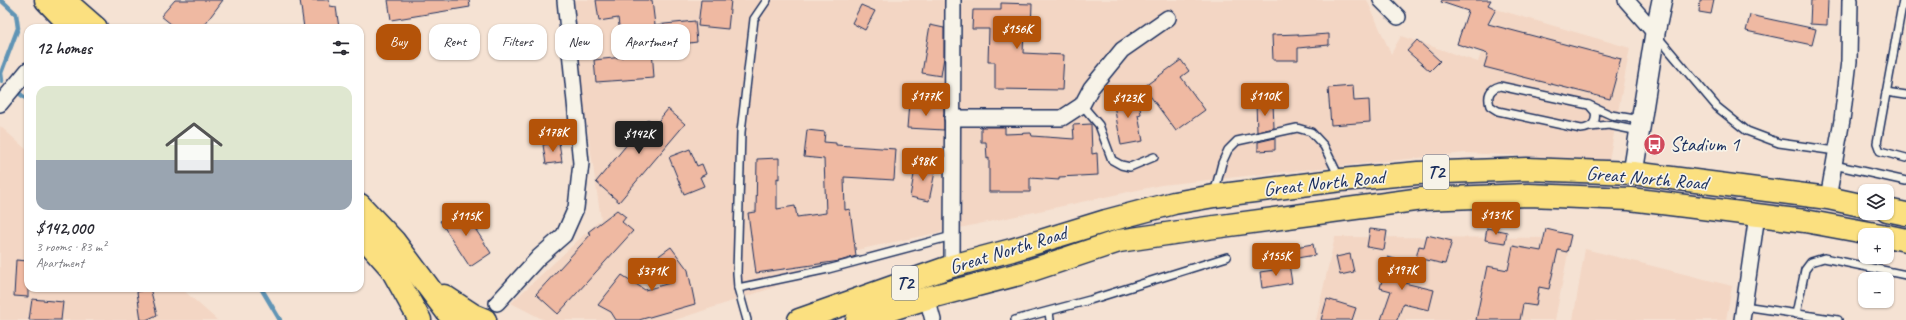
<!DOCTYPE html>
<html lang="en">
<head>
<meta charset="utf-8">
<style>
	:root { --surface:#fff; --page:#f7f7f7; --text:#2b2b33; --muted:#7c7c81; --line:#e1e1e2; --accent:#b45309 }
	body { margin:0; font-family:Caveat,sans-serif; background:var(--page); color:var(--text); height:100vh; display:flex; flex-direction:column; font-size:15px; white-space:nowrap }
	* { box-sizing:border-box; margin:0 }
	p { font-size:13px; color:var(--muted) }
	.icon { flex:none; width:22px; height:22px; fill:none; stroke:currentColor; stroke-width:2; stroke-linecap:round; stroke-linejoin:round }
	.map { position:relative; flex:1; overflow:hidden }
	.sheet { position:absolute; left:24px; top:24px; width:340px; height:268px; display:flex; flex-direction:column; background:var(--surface); border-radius:12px; box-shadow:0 1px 3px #0004 }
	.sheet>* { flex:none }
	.banner { position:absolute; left:376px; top:24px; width:380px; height:36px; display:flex; gap:8px }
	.controls { position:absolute; left:1858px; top:184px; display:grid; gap:8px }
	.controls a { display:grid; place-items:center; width:36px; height:36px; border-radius:8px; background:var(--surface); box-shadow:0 1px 3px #0004; font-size:20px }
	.price { position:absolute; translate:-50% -34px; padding:0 9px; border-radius:4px; background:var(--accent); color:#fff; font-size:13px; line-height:26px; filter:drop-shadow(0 1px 2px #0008) }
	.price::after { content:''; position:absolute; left:50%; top:24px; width:12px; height:9px; margin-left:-6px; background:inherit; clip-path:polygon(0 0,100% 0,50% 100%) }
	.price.selected { background:#222; color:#fff }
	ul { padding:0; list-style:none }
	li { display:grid; align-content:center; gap:8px; height:212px; padding:0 12px }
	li+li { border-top:1px solid var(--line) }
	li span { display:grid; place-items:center; height:124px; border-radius:12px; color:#555 }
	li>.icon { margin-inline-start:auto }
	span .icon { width:72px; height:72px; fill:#fffc; stroke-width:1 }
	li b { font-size:17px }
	h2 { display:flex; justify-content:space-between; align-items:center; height:48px; padding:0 12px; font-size:17px }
	.pill { padding:0 14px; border-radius:12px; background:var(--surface); box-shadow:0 1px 3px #0004; font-size:14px; line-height:36px }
	.pill.selected { background:var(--accent); color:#fff }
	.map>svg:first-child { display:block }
	.built { fill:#f3d6c4 }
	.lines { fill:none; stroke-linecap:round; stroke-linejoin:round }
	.stream { stroke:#6094b5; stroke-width:4.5 }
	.building { fill:#efb9a2; stroke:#1b2f5e }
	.service-casing { stroke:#1b2f5e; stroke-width:10 }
	.minor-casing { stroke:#1b2f5e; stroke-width:18 }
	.tertiary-casing { stroke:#1b2f5e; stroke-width:22 }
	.primary-casing { stroke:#1b2f5e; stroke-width:25 }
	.service { stroke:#f7f3e8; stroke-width:7 }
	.minor { stroke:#f7f3e8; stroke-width:15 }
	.tertiary { stroke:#f7f3e8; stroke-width:19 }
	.primary { stroke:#fbe080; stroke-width:22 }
	.labels { text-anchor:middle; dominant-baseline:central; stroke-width:3.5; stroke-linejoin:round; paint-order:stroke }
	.shield { fill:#f7f3e8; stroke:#5d6a87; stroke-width:1 }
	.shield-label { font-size:19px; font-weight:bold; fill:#1b2f5e }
	.poi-label { font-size:20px; fill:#1b2f5e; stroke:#f7f3e8; text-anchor:start }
	.street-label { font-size:20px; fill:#1b2f5e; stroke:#f7f3e8 }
</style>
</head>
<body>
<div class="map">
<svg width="1906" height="320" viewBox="0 0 1906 320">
	<rect width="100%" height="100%" fill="#f5e2d3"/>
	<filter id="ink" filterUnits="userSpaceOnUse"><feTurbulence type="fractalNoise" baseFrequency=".025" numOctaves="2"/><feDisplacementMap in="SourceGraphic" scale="8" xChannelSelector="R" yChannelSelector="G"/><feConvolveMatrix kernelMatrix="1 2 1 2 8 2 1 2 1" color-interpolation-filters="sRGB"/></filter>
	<g filter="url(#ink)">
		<g class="built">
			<polygon points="568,0 1367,0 1391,54 1401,36 1478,62 1496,9 1630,48 1609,160 1465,153 1161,185 852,251 772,288 675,320 544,320 511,303 601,219"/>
			<polygon points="0,126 28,151 28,288 181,288 217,320 0,320"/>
			<polygon points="1335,237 1571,238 1555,320 1316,320"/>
			<polygon points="1585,249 1732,286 1726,320 1573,320"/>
		</g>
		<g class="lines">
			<g class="stream">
				<polyline points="1,0 16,14 18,28 1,73 2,81"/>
				<polyline points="20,94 28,100"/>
				<polyline points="261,288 280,320"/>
			</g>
		</g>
		<g class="building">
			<polygon points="175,0 223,0 202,28 176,28 161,16"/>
			<polygon points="300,0 329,0 330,6 336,7 339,28 304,28"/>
			<polygon points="388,0 469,0 470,7 391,20"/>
			<polygon points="596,0 652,0 655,25 695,21 697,42 652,48 654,78 596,82 594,60 623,57 618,18 599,21"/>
			<polygon points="701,0 731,0 728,29 698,26"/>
			<polygon points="1442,0 1491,0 1488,5 1496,9 1488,24 1621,59 1610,99 1484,67 1488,54 1457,44 1468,11 1441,2"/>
			<polygon points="1700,0 1714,0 1711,14 1699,12"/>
			<polygon points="1811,0 1828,0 1827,25 1810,24"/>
			<polygon points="1001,3 1032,4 1031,31 1024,30 1023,53 1064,55 1062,90 995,89 995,62 988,62 989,29 972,29 973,10 1001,10"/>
			<polygon points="861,5 875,11 865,30 852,23"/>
			<polygon points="1750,15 1816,29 1812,45 1746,31"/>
			<polygon points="930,25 944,28 944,57 941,76 922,73"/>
			<polygon points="1298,34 1298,36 1329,34 1329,45 1298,48 1298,60 1273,60 1272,35"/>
			<polygon points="1417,40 1440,61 1430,71 1407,51"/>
			<polygon points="1181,60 1189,71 1181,77 1205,110 1176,131 1148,93 1150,93 1145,86"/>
			<polygon points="1353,86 1354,101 1369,100 1370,122 1331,125 1328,88"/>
			<polygon points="1138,95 1141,114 1138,115 1143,141 1121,145 1113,99"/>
			<polygon points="909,103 944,105 944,130 907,128"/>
			<polygon points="1256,103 1273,103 1274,128 1257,132"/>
			<polygon points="668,109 685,124 619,202 596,182 648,119 655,125"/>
			<polygon points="1091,124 1092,154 1097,153 1098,175 1059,177 1059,180 1030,178 1030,192 989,192 989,158 987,159 986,142 981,142 981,127 1005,127 1005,134 1031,133 1032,136 1074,139 1073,125"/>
			<polygon points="807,130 825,132 824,142 836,143 836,145 896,149 894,180 844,177 845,210 850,209 856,256 840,261 756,273 748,213 756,212 757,159 779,158 779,179 777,178 777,209 795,206 797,217 826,213 824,159 804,157"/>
			<polygon points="1275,138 1275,150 1258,151 1258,142"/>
			<polygon points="559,142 562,162 546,164 543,145"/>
			<polygon points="690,149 697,166 702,164 706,174 700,177 704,186 684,194 669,157"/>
			<polygon points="916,163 936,167 929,201 910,197"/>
			<polygon points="461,207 491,253 470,267 440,221"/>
			<polygon points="617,210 626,217 622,222 633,231 558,314 536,294 591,234 588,232"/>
			<polygon points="1487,228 1507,232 1505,243 1485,240"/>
			<polygon points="1370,229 1387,231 1384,250 1367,247"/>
			<polygon points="1546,229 1571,235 1567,252 1558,250 1549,289 1539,287 1536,306 1523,304 1520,320 1476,320 1487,266 1508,270 1513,246 1541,251"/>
			<polygon points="1427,235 1452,241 1445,264 1416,258 1419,246 1424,247"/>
			<polygon points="1313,244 1315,255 1285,260 1283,249"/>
			<polygon points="671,247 688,270 695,304 639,320 616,320 611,312 598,305 622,275 645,290 670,283 653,260"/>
			<polygon points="1350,254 1354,272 1340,275 1336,257"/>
			<polygon points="1388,257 1405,262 1400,282 1434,290 1429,310 1403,304 1397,320 1381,320 1391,291 1380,288"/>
			<polygon points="16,260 28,261 28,297 14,296"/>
			<polygon points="1289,264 1292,283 1262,288 1260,272 1274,270 1273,267"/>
			<polygon points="150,288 157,315 146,320 141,320 137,292"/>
			<polygon points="32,299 63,302 61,320 29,320"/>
			<polygon points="1327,299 1356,308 1352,320 1321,320"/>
		</g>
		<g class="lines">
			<defs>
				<g id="service">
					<polyline points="1903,0 1877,143 1880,151 1906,158"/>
					<polyline points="1657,36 1717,107 1747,131 1779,143 1836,151"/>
					<polyline points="1886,92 1906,95"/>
					<polyline points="1082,105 1099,125 1112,160 1121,165 1130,167 1154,157"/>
					<path d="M1589,105L1595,112C1597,122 1592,128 1581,129L1498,111L1490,106C1487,96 1489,89 1500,86L1589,105L1611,115L1641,120"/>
					<polyline points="1590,127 1609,125 1639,131"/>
					<polyline points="1834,165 1906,181"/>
					<polyline points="1214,194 1222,163 1228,150 1237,141 1297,128 1311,132 1324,146 1339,177"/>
					<polyline points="738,288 828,269 952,236"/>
					<polyline points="1744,306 1838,320"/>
					<polyline points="1049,312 1050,320"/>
					<polyline points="1796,314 1805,270 1811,262 1824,258 1906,275"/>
					<polyline points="747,320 738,288 737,273 741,132 754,19 767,0"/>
					<polyline points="1015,320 1090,300 1227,257"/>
				</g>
				<g id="minor">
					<polyline points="1381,0 1398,17"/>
					<polyline points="1626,0 1655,33"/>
					<polyline points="0,104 28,70"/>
					<polyline points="952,118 1062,118 1082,105 1091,88 1122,50 1168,18"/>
					<polyline points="1828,198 1842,120 1849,61 1850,0"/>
					<polyline points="952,266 953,0"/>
					<polyline points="927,298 933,320"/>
					<polyline points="497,303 539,257 564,235 576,208 581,163 565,0"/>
					<polyline points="1742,320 1757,215"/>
				</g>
				<polyline id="tertiary" points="1633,173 1655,33 1662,0"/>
				<g id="primary">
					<polyline points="46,0 70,25"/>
					<polyline points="64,0 96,28"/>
					<polyline points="360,205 394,241 447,312 455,320"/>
					<polyline points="1887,210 1906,214"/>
					<polyline points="360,233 391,268 420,320"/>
					<polyline points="1887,236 1906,240"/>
					<polyline points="444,296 473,315 485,320"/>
					<polyline points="799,320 952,266 1012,250 1106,221 1174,203 1214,196 1341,180 1418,173 1527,169 1633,173 1828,198 1865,206"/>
					<polyline points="857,320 927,298 1023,273 1119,241 1207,228 1422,199 1529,195 1630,199 1805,221 1881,235"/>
				</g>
			</defs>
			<use href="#service" class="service-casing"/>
			<use href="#minor" class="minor-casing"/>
			<use href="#tertiary" class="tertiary-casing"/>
			<use href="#primary" class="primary-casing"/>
			<use href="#service" class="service"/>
			<use href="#minor" class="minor"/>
			<use href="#tertiary" class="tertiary"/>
			<use href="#primary" class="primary"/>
		</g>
	</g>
	<defs>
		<symbol id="bus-disc" viewBox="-11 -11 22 22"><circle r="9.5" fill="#d1495b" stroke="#f7f3e8"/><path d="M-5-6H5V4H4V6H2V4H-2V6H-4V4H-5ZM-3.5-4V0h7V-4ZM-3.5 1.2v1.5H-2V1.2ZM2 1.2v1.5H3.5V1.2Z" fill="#fff"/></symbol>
	</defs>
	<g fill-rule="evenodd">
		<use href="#bus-disc" x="1642" y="132" width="25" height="25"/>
	</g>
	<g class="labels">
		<g class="shield">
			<rect x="1423" y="155" width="26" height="34" rx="3"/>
			<rect x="892" y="266" width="26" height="34" rx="3"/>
		</g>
		<g class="shield-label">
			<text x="1436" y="172">T2</text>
			<text x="905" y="283">T2</text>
		</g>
		<g class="poi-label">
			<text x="1670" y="144">Stadium 1</text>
		</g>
		<g class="street-label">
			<text transform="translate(1647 178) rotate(5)">Great North Road</text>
			<text transform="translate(1324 183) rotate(-6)">Great North Road</text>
			<text transform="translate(1008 250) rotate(-17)">Great North Road</text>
		</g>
	</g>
</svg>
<div class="controls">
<a><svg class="icon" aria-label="layers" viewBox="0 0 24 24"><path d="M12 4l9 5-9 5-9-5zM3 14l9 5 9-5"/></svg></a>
<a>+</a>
<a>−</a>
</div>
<b class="price" style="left:1017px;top:50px">$156K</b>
<b class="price" style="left:926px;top:117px">$177K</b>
<b class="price" style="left:1265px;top:117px">$110K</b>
<b class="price" style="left:1128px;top:119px">$123K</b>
<b class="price" style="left:553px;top:153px">$178K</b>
<b class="price selected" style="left:639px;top:155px">$142K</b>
<b class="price" style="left:923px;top:182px">$98K</b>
<b class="price" style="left:1496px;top:236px">$131K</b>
<b class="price" style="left:466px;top:237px">$115K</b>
<b class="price" style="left:1276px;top:277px">$155K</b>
<b class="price" style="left:1402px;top:291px">$197K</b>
<b class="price" style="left:652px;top:292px">$371K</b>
<div class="banner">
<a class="pill selected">Buy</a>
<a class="pill">Rent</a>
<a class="pill">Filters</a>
<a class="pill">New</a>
<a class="pill">Apartment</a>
</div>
<section class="sheet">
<h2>12 homes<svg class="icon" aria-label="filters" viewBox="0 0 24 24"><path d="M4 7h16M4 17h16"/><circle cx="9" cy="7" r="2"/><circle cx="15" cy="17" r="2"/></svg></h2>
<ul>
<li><span style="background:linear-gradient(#dfe7d0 60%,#9aa5b1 0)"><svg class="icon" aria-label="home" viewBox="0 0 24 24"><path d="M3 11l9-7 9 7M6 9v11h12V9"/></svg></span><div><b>$142,000</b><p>3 rooms · 83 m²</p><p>Apartment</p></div></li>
</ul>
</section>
</div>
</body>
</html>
